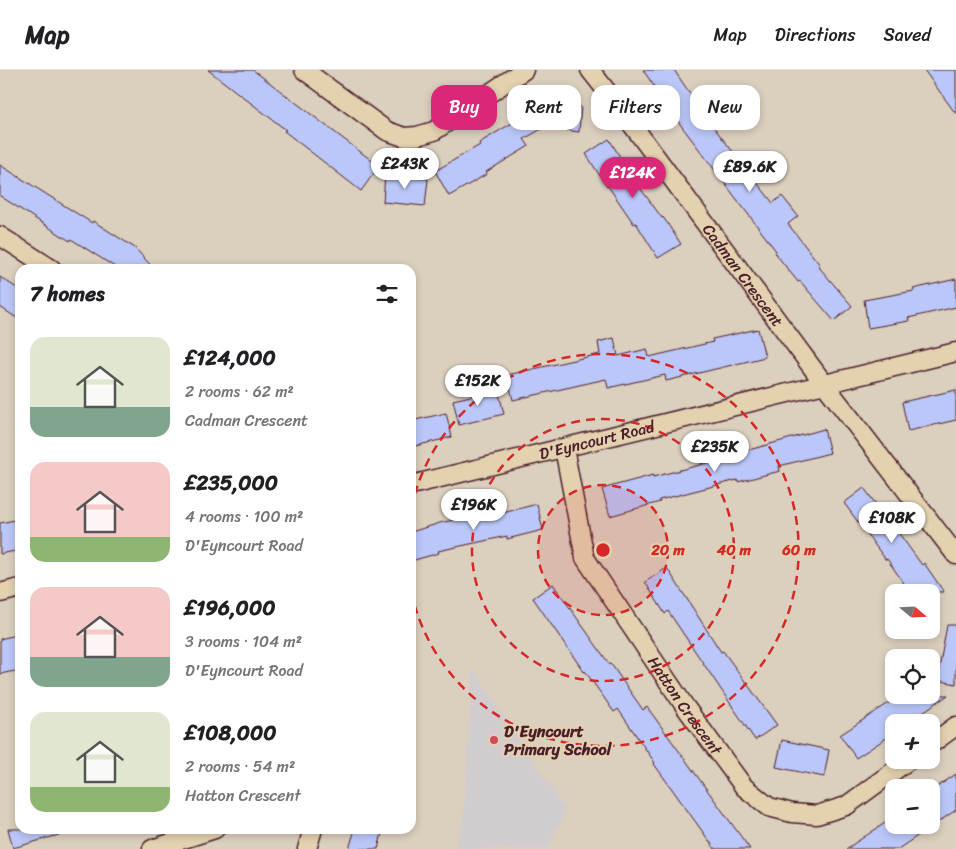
<!DOCTYPE html>
<html lang="en">
<head>
<meta charset="utf-8">
<style>
	:root { --surface:#fff; --page:#f6f6f6; --text:#202124; --muted:#757577; --line:#e0e0e0; --accent:#db2777 }
	body { margin:0; font-family:Sriracha,sans-serif; background:var(--page); color:var(--text); height:100vh; display:flex; flex-direction:column; font-size:19px; white-space:nowrap }
	* { box-sizing:border-box; margin:0 }
	p { font-size:16px; color:var(--muted) }
	.icon { flex:none; width:28px; height:28px; fill:none; stroke:currentColor; stroke-width:2; stroke-linecap:round; stroke-linejoin:round }
	.map { position:relative; flex:1; overflow:hidden }
	.side { position:absolute; left:15px; top:194px; width:401px; height:570px; display:flex; flex-direction:column; background:var(--surface); border-radius:15px; box-shadow:0 2px 8px #0003 }
	.side>* { flex:none }
	.top-card { position:absolute; left:431px; top:15px; width:449px; height:45px; display:flex; gap:10px }
	.needle { width:32px; rotate:109deg }
	.controls { position:absolute; left:885px; top:514px; display:grid; gap:10px }
	.controls a { display:grid; place-items:center; width:55px; height:55px; border-radius:10px; background:var(--surface); box-shadow:0 2px 8px #0003; font-size:25px }
	.price { position:absolute; translate:-50% -42px; padding:0 11px; border-radius:18px; background:#fff; color:#222; font-size:16px; line-height:32px; filter:drop-shadow(0 1px 2px #0008) }
	.price::after { content:''; position:absolute; left:50%; top:30px; width:15px; height:11px; margin-left:-8px; background:inherit; clip-path:polygon(0 0,100% 0,50% 100%) }
	.price.on { background:var(--accent); color:#fff }
	ul { padding:0; list-style:none }
	li { display:flex; align-items:center; gap:15px; height:125px; padding:0 15px }
	li span { display:grid; place-items:center; flex:none; width:140px; height:100px; border-radius:15px; color:#555 }
	li>.icon { margin-inline-start:auto }
	span .icon { width:60px; height:60px; fill:#fffc; stroke-width:1 }
	li b { font-size:21px }
	h2 { display:flex; justify-content:space-between; align-items:center; height:60px; padding:0 15px; font-size:21px }
	.chip { padding:0 18px; border-radius:15px; background:var(--surface); box-shadow:0 2px 8px #0003; font-size:18px; line-height:45px }
	.chip.on { background:var(--accent); color:#fff }
	header { display:flex; align-items:center; gap:30px; box-sizing:border-box; height:70px; padding:0 25px; background:var(--surface); border-bottom:1px solid var(--line) }
	header strong { font-size:24px }
	nav { display:flex; gap:28px; margin-inline-start:auto; font-size:18px }
	.map>svg:first-child { display:block }
	.built { fill:#d1cdcf }
	.building { fill:#bbc7f8; stroke:#4a1f2b }
	.lines { fill:none; stroke-linecap:round; stroke-linejoin:round }
	.street-casing { stroke:#4a1f2b; stroke-width:21 }
	.street { stroke:#e3d1af; stroke-width:18 }
	.ring { fill:none; stroke:#d62828; stroke-width:2.5; stroke-dasharray:9 6 }
	.poi-dot { fill:#d1495b; stroke:#e3d1af; stroke-width:2 }
	.labels { text-anchor:middle; dominant-baseline:central; stroke-width:4; stroke-linejoin:round; paint-order:stroke }
	.street-label { font-size:16px; fill:#4a1f2b; stroke:#e3d1af }
	.poi-label { font-size:16px; font-weight:bold; fill:#4a1f2b; stroke:#e3d1af; text-anchor:start }
	.centre { fill:#d62828; stroke:#e3d1af; stroke-width:2.5 }
	.ring-label { font-size:15px; text-anchor:middle; font-weight:bold; fill:#d62828; stroke:#e3d1af; stroke-width:4; stroke-linejoin:round; paint-order:stroke }
</style>
</head>
<body>
<header>
<strong>Map</strong>
<nav><a>Map</a><a>Directions</a><a>Saved</a></nav>
</header>
<div class="map">
<svg width="956" height="779" viewBox="0 0 956 779">
	<rect width="100%" height="100%" fill="#dbcfbe"/>
	<filter id="ink" filterUnits="userSpaceOnUse"><feTurbulence type="fractalNoise" baseFrequency=".02" numOctaves="2"/><feDisplacementMap in="SourceGraphic" scale="10" xChannelSelector="R" yChannelSelector="G"/><feConvolveMatrix kernelMatrix="1 2 1 2 8 2 1 2 1" color-interpolation-filters="sRGB"/></filter>
	<g filter="url(#ink)">
		<polygon class="built" points="473,598 566,741 547,779 455,779 463,749"/>
		<g class="building">
			<polygon points="208,0 253,0 379,96 361,121 284,61 286,60"/>
			<polygon points="643,0 674,0 708,50 773,133 782,126 798,146 788,154 820,195 818,196 852,236 834,251 800,211 798,212 775,183 776,181 680,54"/>
			<polygon points="924,0 956,0 956,44"/>
			<polygon points="546,30 581,37 579,62 545,57 524,69 529,76 486,102 487,104 449,126 435,101 480,75 479,73 522,47 521,45"/>
			<polygon points="609,69 635,111 662,148 663,147 681,174 658,188 636,153 634,154 608,116 607,117 586,84"/>
			<polygon points="0,95 92,153 93,151 135,178 154,199 118,199 71,169 70,171 0,126"/>
			<polygon points="385,104 428,109 425,136 383,132"/>
			<polygon points="0,207 20,220 20,250 0,237"/>
			<polygon points="956,209 956,237 908,248 909,251 868,258 864,230 914,221 913,219"/>
			<polygon points="758,259 765,287 666,311 665,305 608,318 606,309 513,330 507,305 600,284 598,272 614,268 618,286 647,279 649,287 713,272 712,269"/>
			<polygon points="498,320 504,344 459,355 453,330"/>
			<polygon points="956,320 956,350 908,361 902,332"/>
			<polygon points="446,343 452,367 411,377 411,351"/>
			<polygon points="824,359 830,383 779,396 780,401 738,412 737,410 659,430 660,432 610,446 602,419 653,405 653,407 731,387 731,385"/>
			<polygon points="864,418 883,444 884,443 922,495 924,493 944,522 910,522 887,489 886,490 844,433"/>
			<polygon points="537,434 543,460 507,469 507,466 438,481 439,483 411,491 411,462 440,453 490,442 491,446"/>
			<polygon points="20,449 20,480 0,484 0,453"/>
			<polygon points="667,498 721,582 723,581 777,655 755,670 668,541 665,544 645,512"/>
			<polygon points="553,514 610,595 611,594 643,640 647,637 750,779 715,779 654,694 655,693 618,639 614,642 585,601 584,602 533,528"/>
			<polygon points="947,555 956,555 956,614 937,610"/>
			<polygon points="20,564 20,600 0,604 0,569"/>
			<polygon points="901,625 948,625 908,652 894,652 894,663 856,688 840,665"/>
			<polygon points="782,670 829,680 824,707 776,697"/>
			<polygon points="956,704 956,740 898,779 846,779 894,747 894,755 931,755 931,721"/>
			<polygon points="8,759 61,759 62,764 13,778"/>
			<polygon points="355,759 383,759 378,779 349,779"/>
		</g>
		<g class="lines">
			<defs>
				<g id="street">
					<polyline points="304,0 387,61 404,67 417,66 434,61 524,0"/>
					<path id="s1" d="M590,0L616,33L825,315L956,485"/>
					<polyline points="0,166 52,199"/>
					<path id="s2" d="M564,378L585,488L686,638L744,717L769,737L792,743L817,745L846,736L909,690"/>
					<path id="s3" d="M411,415L956,282"/>
					<polyline points="0,523 20,518"/>
					<polyline points="931,674 956,656"/>
					<polyline points="152,779 215,759"/>
					<polyline points="307,779 313,759"/>
				</g>
			</defs>
			<use href="#street" class="street-casing"/>
			<use href="#street" class="street"/>
		</g>
	</g>
	<circle cx="603" cy="480" r="65" fill="#d62828" fill-opacity=".12"/>
	<g class="ring">
		<circle cx="603" cy="480" r="65"/>
		<circle cx="603" cy="480" r="131"/>
		<path d="M411 439A196 196 0 1 1 411 521"/>
	</g>
	<circle class="poi-dot" cx="494" cy="670" r="5"/>
	<g class="labels">
		<g class="street-label">
			<text stroke="none"><textPath href="#s1" startOffset="256">Cadman Crescent</textPath></text>
			<text stroke="none"><textPath href="#s3" startOffset="191">D'Eyncourt Road</textPath></text>
			<text stroke="none"><textPath href="#s2" startOffset="290">Hatton Crescent</textPath></text>
		</g>
		<g class="poi-label">
			<text x="504" y="661">D'Eyncourt<tspan x="504" dy="18">Primary School</tspan></text>
		</g>
	</g>
	<circle cx="603" cy="480" r="8" class="centre"/>
	<g class="ring-label">
		<text x="668" y="485">20 m</text>
		<text x="734" y="485">40 m</text>
		<text x="799" y="485">60 m</text>
	</g>
</svg>
<div class="controls">
<a><svg class="needle" viewBox="-14 -14 28 28"><path d="M0-13l5 13h-10z" fill="#e53935"/><path d="M0 13l5-13h-10z" fill="#757577"/></svg></a>
<a><svg class="icon" aria-label="locate" viewBox="0 0 24 24"><circle cx="12" cy="12" r="6"/><path d="M12 2v4M12 18v4M2 12h4M18 12h4"/></svg></a>
<a>+</a>
<a>−</a>
</div>
<b class="price" style="left:405px;top:120px">£243K</b>
<b class="price" style="left:750px;top:123px">£89.6K</b>
<b class="price on" style="left:633px;top:129px">£124K</b>
<b class="price" style="left:478px;top:337px">£152K</b>
<b class="price" style="left:715px;top:403px">£235K</b>
<b class="price" style="left:474px;top:461px">£196K</b>
<b class="price" style="left:892px;top:474px">£108K</b>
<div class="top-card">
<a class="chip on">Buy</a>
<a class="chip">Rent</a>
<a class="chip">Filters</a>
<a class="chip">New</a>
</div>
<section class="side">
<h2>7 homes<svg class="icon" aria-label="filters" viewBox="0 0 24 24"><path d="M4 7h16M4 17h16"/><circle cx="9" cy="7" r="2"/><circle cx="15" cy="17" r="2"/></svg></h2>
<ul>
<li><span style="background:linear-gradient(#dfe7d0 70%,#7fa58c 0)"><svg class="icon" aria-label="home" viewBox="0 0 24 24"><path d="M3 11l9-7 9 7M6 9v11h12V9"/></svg></span><div><b>£124,000</b><p>2 rooms · 62 m²</p><p>Cadman Crescent</p></div></li>
<li><span style="background:linear-gradient(#f6c9c9 75%,#8fb573 0)"><svg class="icon" aria-label="home" viewBox="0 0 24 24"><path d="M3 11l9-7 9 7M6 9v11h12V9"/></svg></span><div><b>£235,000</b><p>4 rooms · 100 m²</p><p>D'Eyncourt Road</p></div></li>
<li><span style="background:linear-gradient(#f6c9c9 70%,#7fa58c 0)"><svg class="icon" aria-label="home" viewBox="0 0 24 24"><path d="M3 11l9-7 9 7M6 9v11h12V9"/></svg></span><div><b>£196,000</b><p>3 rooms · 104 m²</p><p>D'Eyncourt Road</p></div></li>
<li><span style="background:linear-gradient(#dfe7d0 75%,#8fb573 0)"><svg class="icon" aria-label="home" viewBox="0 0 24 24"><path d="M3 11l9-7 9 7M6 9v11h12V9"/></svg></span><div><b>£108,000</b><p>2 rooms · 54 m²</p><p>Hatton Crescent</p></div></li>
</ul>
</section>
</div>
</body>
</html>
